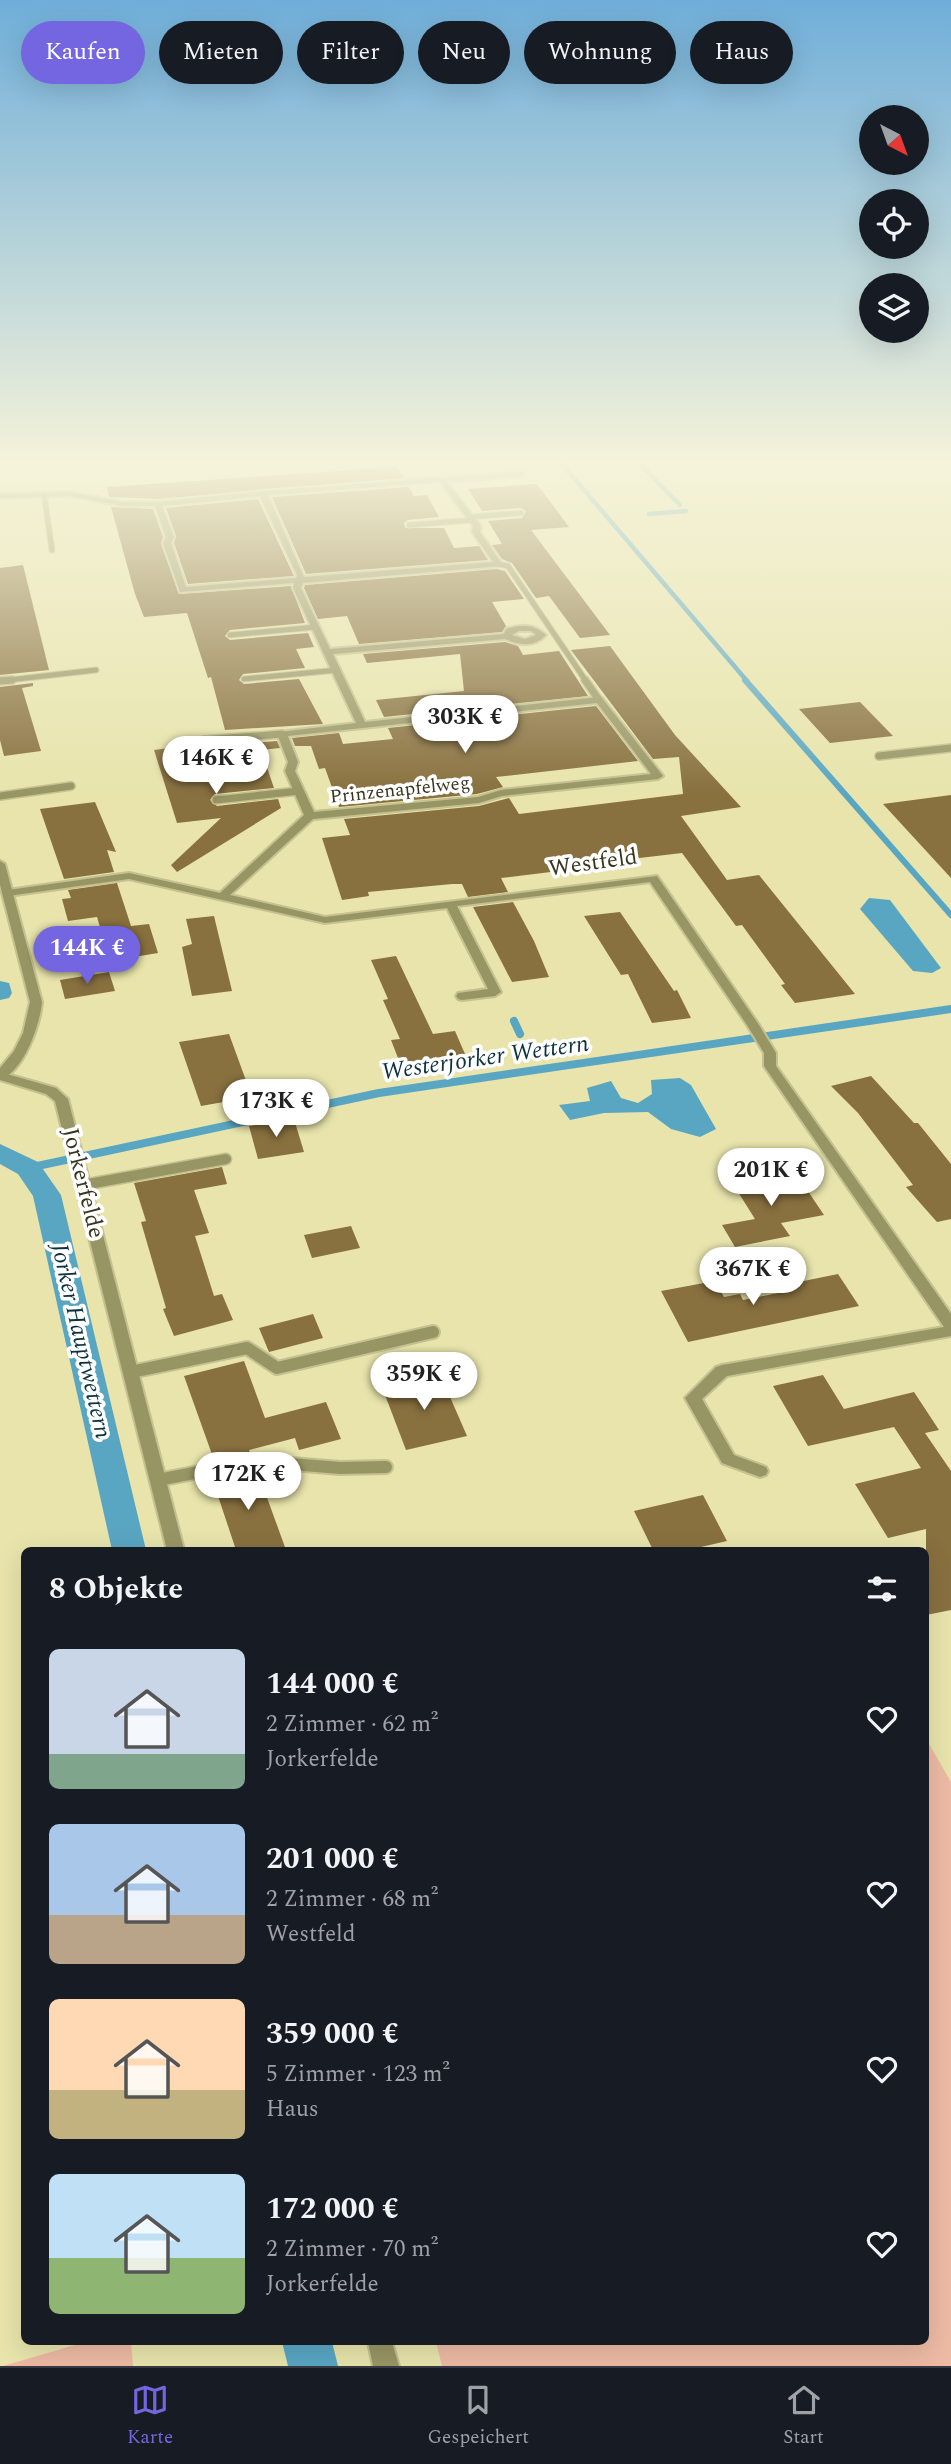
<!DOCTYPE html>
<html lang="de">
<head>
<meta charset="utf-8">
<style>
	:root { --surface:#171b24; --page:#242831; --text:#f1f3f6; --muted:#9ea1a6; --line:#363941; --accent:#7466e0 }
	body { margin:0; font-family:Spectral,serif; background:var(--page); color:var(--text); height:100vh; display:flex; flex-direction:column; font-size:26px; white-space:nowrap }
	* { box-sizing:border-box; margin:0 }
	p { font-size:23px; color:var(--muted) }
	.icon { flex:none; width:38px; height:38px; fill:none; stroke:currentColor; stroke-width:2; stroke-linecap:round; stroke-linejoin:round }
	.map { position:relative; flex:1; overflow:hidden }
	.drawer { position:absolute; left:21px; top:1547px; width:908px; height:798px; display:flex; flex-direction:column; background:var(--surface); border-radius:10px; box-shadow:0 7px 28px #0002 }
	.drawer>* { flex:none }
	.banner { position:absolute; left:21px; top:21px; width:910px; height:63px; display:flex; gap:14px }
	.needle { width:46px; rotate:139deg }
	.fabs { position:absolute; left:859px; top:105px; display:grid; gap:14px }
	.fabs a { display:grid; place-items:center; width:70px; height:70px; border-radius:50%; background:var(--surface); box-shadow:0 7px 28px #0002; font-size:35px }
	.price { position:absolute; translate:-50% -60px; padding:0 16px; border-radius:24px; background:#fff; color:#222; font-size:23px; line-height:46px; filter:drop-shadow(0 2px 4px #0008) }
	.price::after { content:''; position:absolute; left:50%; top:42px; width:21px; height:16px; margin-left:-10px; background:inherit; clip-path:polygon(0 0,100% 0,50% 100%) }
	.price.active { background:var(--accent); color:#fff }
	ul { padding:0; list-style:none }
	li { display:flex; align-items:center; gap:21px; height:175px; padding:0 28px }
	li span { display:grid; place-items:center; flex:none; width:196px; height:140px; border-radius:10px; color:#555 }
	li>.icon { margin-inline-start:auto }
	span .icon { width:84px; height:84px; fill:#fffc; stroke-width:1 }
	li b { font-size:30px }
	h2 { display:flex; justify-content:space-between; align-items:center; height:84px; padding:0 28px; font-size:30px }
	.pill { padding:0 24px; border-radius:32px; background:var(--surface); box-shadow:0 7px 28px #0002; font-size:24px; line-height:63px }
	.pill.active { background:var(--accent); color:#fff }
	.dock { display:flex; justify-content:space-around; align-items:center; height:98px; border-top:2px solid var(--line); background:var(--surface); font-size:19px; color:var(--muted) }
	.dock a { display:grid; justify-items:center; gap:4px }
	.dock .active { color:var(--accent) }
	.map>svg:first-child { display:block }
	.green { fill:#edbaa4 }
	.water { fill:#59a6c3 }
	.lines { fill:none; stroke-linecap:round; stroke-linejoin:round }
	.stream-far2 { stroke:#59a6c3; stroke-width:4.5 }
	.stream-far1 { stroke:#59a6c3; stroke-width:6 }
	.stream { stroke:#59a6c3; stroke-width:8 }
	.canal { fill:#59a6c3; fill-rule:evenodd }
	.building { fill:#88703f }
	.service-far3-casing { stroke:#c5c190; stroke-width:7 }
	.service-far2-casing { stroke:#c5c190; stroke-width:10 }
	.service-far1-casing { stroke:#c5c190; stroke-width:13 }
	.service-casing { stroke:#c5c190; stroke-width:16 }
	.minor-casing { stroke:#c5c190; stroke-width:4 }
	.tertiary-casing { stroke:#c5c190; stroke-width:4 }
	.service-far3 { stroke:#989565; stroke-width:5 }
	.service-far2 { stroke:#989565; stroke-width:7 }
	.service-far1 { stroke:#989565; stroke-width:10 }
	.service { stroke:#989565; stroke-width:12 }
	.minor { fill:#989565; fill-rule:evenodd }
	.tertiary { fill:#989565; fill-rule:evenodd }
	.labels { text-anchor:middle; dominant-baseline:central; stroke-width:7; stroke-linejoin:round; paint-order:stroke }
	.far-street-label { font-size:19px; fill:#37361f; stroke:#fff }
	.street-label { font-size:23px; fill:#37361f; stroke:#fff }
	.water-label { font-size:24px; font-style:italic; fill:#0d323e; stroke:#fff }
</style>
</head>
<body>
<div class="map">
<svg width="951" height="2366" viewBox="0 0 951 2366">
	<rect width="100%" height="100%" fill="#e8e4ac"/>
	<g class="green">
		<polygon points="928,1742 951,1782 951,2366 442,2366 436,2342 926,2342 926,1743"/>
		<polygon points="85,2342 131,2342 133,2366 3,2366"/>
	</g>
	<g class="water">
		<polygon points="869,898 890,900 941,968 932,973 913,971 860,909"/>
		<polygon points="680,1078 691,1085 716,1129 700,1137 671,1129 648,1112 604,1113 570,1120 559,1105 590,1101 587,1088 611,1081 621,1098 638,1103 652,1094 651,1080"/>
	</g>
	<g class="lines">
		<g class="stream-far2">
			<polyline points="562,464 747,681"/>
			<polyline points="640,464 680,505"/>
			<polyline points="649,514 686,511"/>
		</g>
		<polyline class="stream-far1" points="745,680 951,915"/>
		<g class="stream">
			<polyline points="514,1021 520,1034"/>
			<polyline points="28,1168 379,1093 951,1009"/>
		</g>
		<g class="canal">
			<polygon points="0,981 9,983 12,993 9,998 0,1000"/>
			<polygon points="0,1144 38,1162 61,1195 146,1550 112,1550 33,1196 18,1174 0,1164"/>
			<polygon points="282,2342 332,2342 338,2366 288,2366"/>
		</g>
	</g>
	<g class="building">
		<polygon points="397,467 404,478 158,499 109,497 107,487"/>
		<polygon points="537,484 569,527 531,530 610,635 580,638 549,596 536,598 512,563 502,559 492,545 502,544 488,521 522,518 526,511 521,508 482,511 468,489"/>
		<polygon points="409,487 414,496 427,495 439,517 408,520 404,523 405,528 444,528 454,548 479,546 488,560 306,574 272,497"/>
		<polygon points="258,499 294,576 188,584 174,543 176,536 166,508"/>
		<polygon points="111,507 153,509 163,537 161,544 179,594 291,586 305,623 230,630 225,636 230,640 308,633 314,647 296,649 305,668 243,674 239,680 244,684 299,679 323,724 225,730 211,677 208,678 187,613 144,617 135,594"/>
		<polygon points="23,565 49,670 0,675 0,568"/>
		<polygon points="497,569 505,571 524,599 492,602 506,626 502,632 359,644 347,616 318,619 304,588 305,585"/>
		<polygon points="505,642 518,646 523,655 559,651 588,696 384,717 376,700 464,691 460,654 367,663 363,654"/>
		<polygon points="610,646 675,735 741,807 681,816 727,880 759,875 855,994 795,1003 781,985 785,984 742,925 736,926 682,853 597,863 599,866 501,878 508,892 468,897 462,884 452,884 368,892 369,896 342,900 322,838 350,835 344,819 479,806 509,798 519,814 683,794 679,757 653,759 571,650"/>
		<polygon points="33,683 33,686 22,688 41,751 4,756 0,740 0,687"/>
		<polygon points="860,702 893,736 830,743 799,709"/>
		<polygon points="596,706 638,761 496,777 503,787 477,794 339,807 325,768 319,769 311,746 295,746 292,738 339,733 343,744 393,739 388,728"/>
		<polygon points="277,741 280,748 261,750 274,788 215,794 210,800 217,806 278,799 281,808 177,872 171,865 221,818 177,823 154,750 184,746 196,774 202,773 204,777 243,773 235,744"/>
		<polygon points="951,795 951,878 883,804"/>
		<polygon points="95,802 116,852 107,850 114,872 64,879 40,809"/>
		<polygon points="117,883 131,926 149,924 158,953 110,961 97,917 68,921 62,899 71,898 68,890"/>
		<polygon points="513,902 534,941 549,977 512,982 473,907"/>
		<polygon points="620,912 674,991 677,990 691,1018 652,1023 628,974 621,975 584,916"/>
		<polygon points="214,916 232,991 192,996 182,947 192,944 186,919"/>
		<polygon points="396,956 433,1034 455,1031 465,1054 400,1063 391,1040 400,1039 383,1000 388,999 371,960"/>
		<polygon points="109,972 115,991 65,999 60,980"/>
		<polygon points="229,1034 252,1097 201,1106 179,1042"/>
		<polygon points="871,1076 914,1123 918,1123 951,1164 951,1219 937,1222 906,1187 913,1185 858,1113 831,1086"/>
		<polygon points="294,1119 304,1152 258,1159 249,1126"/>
		<polygon points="222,1167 227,1184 194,1190 209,1233 195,1236 214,1296 222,1294 233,1320 174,1336 163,1309 166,1308 141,1222 146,1221 134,1183"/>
		<polygon points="795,1172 824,1215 781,1223 790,1236 735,1247 722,1225 755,1219 733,1184"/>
		<polygon points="351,1226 360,1248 312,1258 304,1235"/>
		<polygon points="838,1274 859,1306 688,1342 661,1291 715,1281 724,1297 740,1294 743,1300 793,1290 789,1284"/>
		<polygon points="313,1314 323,1338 269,1352 259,1328"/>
		<polygon points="244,1361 265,1418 326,1402 341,1439 299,1450 295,1438 249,1450 250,1453 214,1460 184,1376"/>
		<polygon points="440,1374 467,1436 406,1450 382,1387"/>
		<polygon points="823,1375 844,1409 914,1392 939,1430 925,1433 951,1471 951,1610 926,1615 926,1529 888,1538 855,1484 921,1468 894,1427 808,1446 773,1386"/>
		<polygon points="257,1470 286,1550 236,1550 212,1478"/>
		<polygon points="703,1495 727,1541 688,1550 653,1550 634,1511"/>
	</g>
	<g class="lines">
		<defs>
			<g id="service-far3">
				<polyline points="44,494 52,550"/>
				<polyline points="470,517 521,513"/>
				<polyline points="409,525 473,520"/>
				<polyline points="498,564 508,566 586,681"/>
				<polyline points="230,635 316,627"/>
				<polyline points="244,679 338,670"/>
				<polyline points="0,681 96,670"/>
			</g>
			<g id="service-far2">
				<polyline points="585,680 599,700"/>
				<polyline points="0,681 12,680"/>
				<polyline points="204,740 282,734"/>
				<polyline points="879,756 951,748"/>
				<polyline points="0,796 71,786"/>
				<polyline points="216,800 299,791"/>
			</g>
			<polyline id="service-far1" points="83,1185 226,1159"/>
			<g id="service">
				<polyline points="131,1372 247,1348 277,1368 433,1332"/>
				<polyline points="158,1480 255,1461 340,1468 386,1467"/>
			</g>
			<g id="minor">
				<path d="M520,472H523V476L447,482L481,526L480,532L502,564L501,566L303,583L301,588L330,649L504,634L506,629C522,624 534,624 546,635C535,647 520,646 505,639L333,654L365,722L599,697L602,698L663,776L658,779L502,796L479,803L313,819L230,895L325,917L657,876L759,1025L776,1053V1066L951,1314V1336L727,1376L702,1399L734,1455L766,1467L768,1471L766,1475L760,1477L722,1463L685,1398L716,1367L722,1365L944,1327L764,1066V1053L747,1025L650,882L457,906L501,992L495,996L462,1000L458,999L456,996L458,993L488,989L447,908L325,923L129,879L8,896L2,893L8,890L129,873L220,893L304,815L285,771L288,762L277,734L279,732L356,723L293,588L294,583L180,592L163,543L166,537L155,506H123L70,496L0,498V494L70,492L123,502H158L263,491ZM440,482L473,526L472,532L493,562L304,577L268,495ZM260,496L297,575L296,578L186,587L171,543L174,537L162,506ZM519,631H531L536,635L525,639L512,635ZM597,703L651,774L501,790L478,797L314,812L295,771L298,762L288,736Z"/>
				<polygon points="0,1072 56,1088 68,1099 184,1550 167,1550 55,1101 46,1094 0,1080"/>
				<polygon points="368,2342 392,2342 399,2366 373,2366"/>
			</g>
			<path id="tertiary" d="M0,861L5,864L42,1002C40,1025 24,1071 0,1080V1068L14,1051L23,1033L30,1002L0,885Z"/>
		</defs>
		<use href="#service-far3" class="service-far3-casing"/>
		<use href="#service-far2" class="service-far2-casing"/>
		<use href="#service-far1" class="service-far1-casing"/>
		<use href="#service" class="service-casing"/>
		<use href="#minor" class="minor-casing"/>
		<use href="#tertiary" class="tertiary-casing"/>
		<use href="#service-far3" class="service-far3"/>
		<use href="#service-far2" class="service-far2"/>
		<use href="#service-far1" class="service-far1"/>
		<use href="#service" class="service"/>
		<use href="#minor" class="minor"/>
		<use href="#tertiary" class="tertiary"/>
	</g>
	<linearGradient id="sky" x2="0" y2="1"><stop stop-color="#6faed9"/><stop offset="0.58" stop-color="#f5f3da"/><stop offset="1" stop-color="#f5f3da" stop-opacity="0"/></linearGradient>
	<rect width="951" height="795" fill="url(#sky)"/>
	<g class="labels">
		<g class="far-street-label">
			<text transform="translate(400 790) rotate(-6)">Prinzenapfelweg</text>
		</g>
		<g class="street-label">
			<text transform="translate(593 863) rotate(-8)">Westfeld</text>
			<text transform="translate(83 1183) rotate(76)">Jorkerfelde</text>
		</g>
		<g class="water-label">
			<text transform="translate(485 1058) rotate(-8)">Westerjorker Wettern</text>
			<text transform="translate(81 1341) rotate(77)">Jorker Hauptwettern</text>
		</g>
	</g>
</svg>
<div class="fabs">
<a><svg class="needle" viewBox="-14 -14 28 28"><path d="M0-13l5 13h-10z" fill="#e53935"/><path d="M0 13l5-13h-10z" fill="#9ea1a6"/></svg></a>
<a><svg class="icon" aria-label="locate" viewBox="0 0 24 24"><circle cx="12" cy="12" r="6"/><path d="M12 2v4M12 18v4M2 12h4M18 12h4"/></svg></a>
<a><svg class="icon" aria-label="layers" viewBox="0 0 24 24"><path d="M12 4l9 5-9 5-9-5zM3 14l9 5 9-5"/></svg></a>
</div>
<b class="price" style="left:465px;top:755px">303K €</b>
<b class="price" style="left:216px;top:796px">146K €</b>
<b class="price active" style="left:87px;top:986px">144K €</b>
<b class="price" style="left:276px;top:1139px">173K €</b>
<b class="price" style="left:771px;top:1208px">201K €</b>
<b class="price" style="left:753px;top:1307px">367K €</b>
<b class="price" style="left:424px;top:1412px">359K €</b>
<b class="price" style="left:248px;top:1512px">172K €</b>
<div class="banner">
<a class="pill active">Kaufen</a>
<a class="pill">Mieten</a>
<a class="pill">Filter</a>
<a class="pill">Neu</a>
<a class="pill">Wohnung</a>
<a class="pill">Haus</a>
</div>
<section class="drawer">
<h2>8 Objekte<svg class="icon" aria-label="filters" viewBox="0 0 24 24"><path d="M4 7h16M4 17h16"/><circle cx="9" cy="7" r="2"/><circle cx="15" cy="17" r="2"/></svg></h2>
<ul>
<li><span style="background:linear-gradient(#c9d6e8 75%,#7fa58c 0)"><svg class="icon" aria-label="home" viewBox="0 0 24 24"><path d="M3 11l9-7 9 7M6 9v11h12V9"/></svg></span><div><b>144 000 €</b><p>2 Zimmer · 62 m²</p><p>Jorkerfelde</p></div><svg class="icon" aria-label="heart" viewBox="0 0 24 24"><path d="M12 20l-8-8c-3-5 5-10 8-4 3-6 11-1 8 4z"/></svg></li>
<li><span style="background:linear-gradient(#a9c7e8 65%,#b9a48a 0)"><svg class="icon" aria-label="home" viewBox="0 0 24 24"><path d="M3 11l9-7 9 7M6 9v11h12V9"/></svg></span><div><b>201 000 €</b><p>2 Zimmer · 68 m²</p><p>Westfeld</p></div><svg class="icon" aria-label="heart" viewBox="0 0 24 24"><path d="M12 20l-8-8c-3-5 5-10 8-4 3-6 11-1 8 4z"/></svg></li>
<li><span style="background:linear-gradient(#ffd9b3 65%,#c2b280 0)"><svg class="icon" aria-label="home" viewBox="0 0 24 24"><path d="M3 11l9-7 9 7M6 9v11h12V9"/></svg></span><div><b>359 000 €</b><p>5 Zimmer · 123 m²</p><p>Haus</p></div><svg class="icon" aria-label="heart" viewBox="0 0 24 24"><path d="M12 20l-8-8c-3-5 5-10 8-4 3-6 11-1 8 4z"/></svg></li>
<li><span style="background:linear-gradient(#bfe0f5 60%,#8fb573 0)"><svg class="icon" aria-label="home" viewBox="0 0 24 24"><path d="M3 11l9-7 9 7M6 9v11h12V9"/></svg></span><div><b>172 000 €</b><p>2 Zimmer · 70 m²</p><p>Jorkerfelde</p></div><svg class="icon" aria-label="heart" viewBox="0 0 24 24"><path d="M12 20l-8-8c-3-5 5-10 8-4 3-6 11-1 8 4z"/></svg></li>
</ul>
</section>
</div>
<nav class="dock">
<a class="active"><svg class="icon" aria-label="map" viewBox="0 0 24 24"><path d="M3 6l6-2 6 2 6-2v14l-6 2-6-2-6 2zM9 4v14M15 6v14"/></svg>Karte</a>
<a><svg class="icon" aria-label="saved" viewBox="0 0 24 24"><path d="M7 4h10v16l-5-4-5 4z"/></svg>Gespeichert</a>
<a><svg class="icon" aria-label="home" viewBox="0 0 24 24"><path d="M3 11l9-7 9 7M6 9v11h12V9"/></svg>Start</a>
</nav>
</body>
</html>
